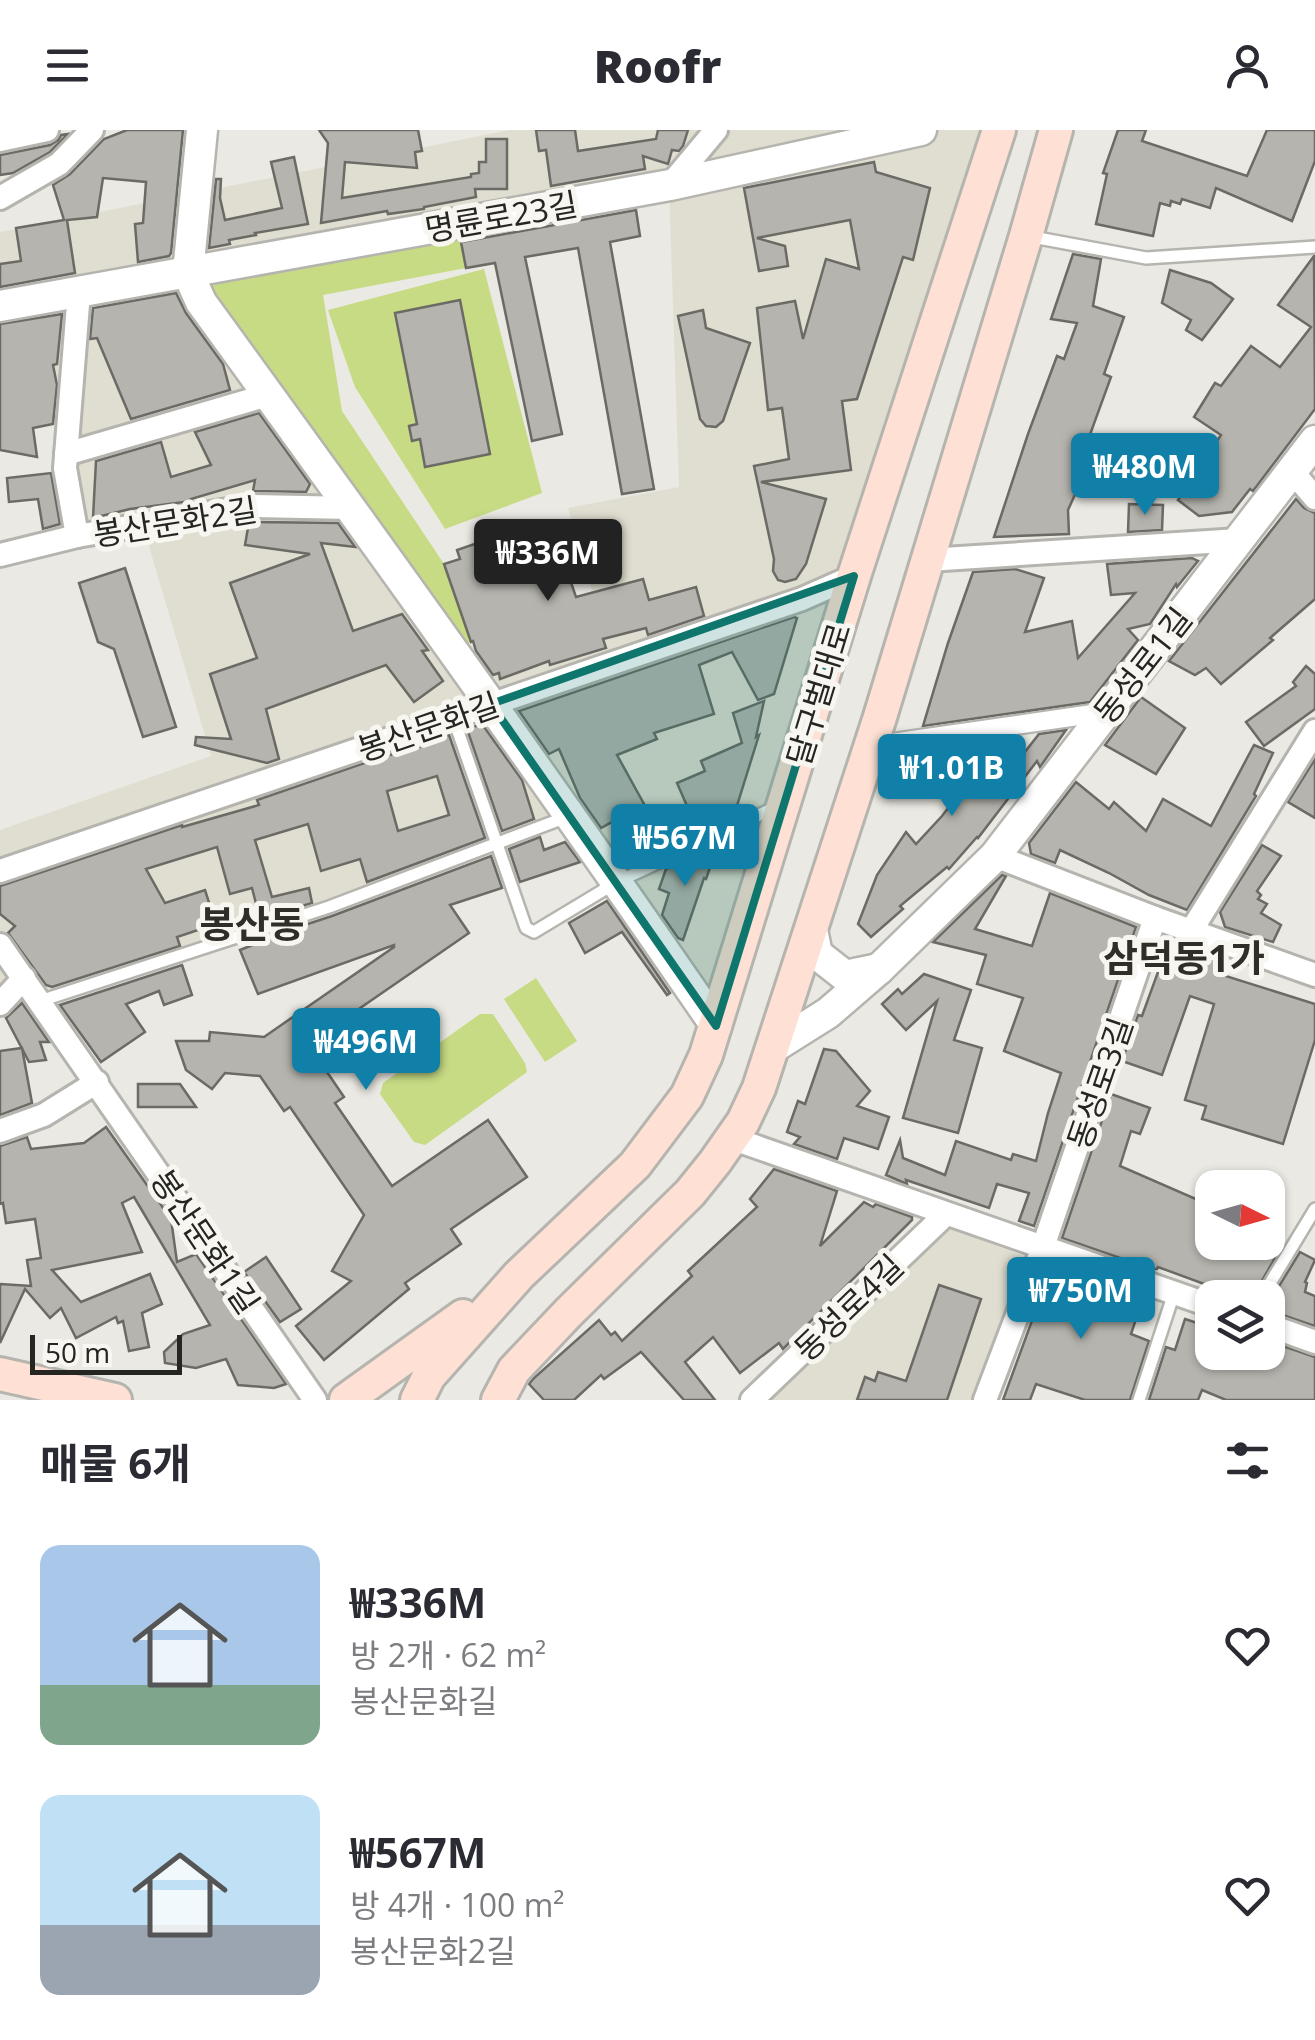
<!DOCTYPE html>
<html lang="ko">
<head>
<meta charset="utf-8">
<style>
	:root { --surface:#fff; --page:#f2f2f3; --text:#2b2b33; --muted:#7c7c81; --accent:#1180a8 }
	body { margin:0; font-family:"Open Sans","Noto Sans KR",sans-serif; background:var(--page); color:var(--text); height:100vh; display:flex; flex-direction:column; font-size:38px; white-space:nowrap }
	* { box-sizing:border-box; margin:0 }
	p { font-size:32px; color:var(--muted) }
	.icon { flex:none; width:55px; height:55px; fill:none; stroke:currentColor; stroke-width:2; stroke-linecap:round; stroke-linejoin:round }
	.map { position:relative; height:1270px; overflow:hidden }
	.details { display:flex; flex-direction:column; background:var(--surface); flex:1 }
	.details>* { flex:none }
	.needle { width:65px; rotate:95deg }
	.fabs { position:absolute; left:1195px; top:1040px; display:grid; gap:20px }
	.fabs a { display:grid; place-items:center; width:90px; height:90px; border-radius:20px; background:var(--surface); box-shadow:0 2px 8px #0004; font-size:50px }
	.scale { position:absolute; left:30px; bottom:25px; width:152px; box-sizing:border-box; padding-left:10px; border:5px solid #252522; border-top:0; font-size:28px; line-height:35px; white-space:nowrap; color:#252522; -webkit-text-stroke:8px #f7f6f0; paint-order:stroke }
	.price { position:absolute; translate:-50% -85px; padding:0 22px; border-radius:10px; background:var(--accent); color:#fff; font-size:32px; line-height:65px; filter:drop-shadow(0 2px 5px #0008) }
	.price::after { content:''; position:absolute; left:50%; top:60px; width:30px; height:22px; margin-left:-15px; background:inherit; clip-path:polygon(0 0,100% 0,50% 100%) }
	.price.on { background:#222; color:#fff }
	ul { padding:0; list-style:none }
	li { display:flex; align-items:center; gap:30px; height:250px; padding:0 40px }
	li span { display:grid; place-items:center; flex:none; width:280px; height:200px; border-radius:20px; color:#555 }
	li>.icon { margin-inline-start:auto }
	span .icon { width:120px; height:120px; fill:#fffc; stroke-width:1 }
	li b { font-size:42px }
	h2 { display:flex; justify-content:space-between; align-items:center; height:120px; padding:0 40px; font-size:42px }
	header { display:flex; justify-content:space-between; align-items:center; height:130px; padding:0 40px; background:var(--surface); font-size:45px; font-weight:800 }
	.map>svg:first-child { display:block }
	.built { fill:#e0ded0; fill-rule:evenodd }
	.green { fill:#c6db83 }
	.building { fill:#b5b4ae; stroke:#6b6a65; stroke-width:2.5; fill-rule:evenodd }
	.lines { fill:none; stroke-linecap:round; stroke-linejoin:round }
	.service-casing { stroke:#b5b4ae; stroke-width:16 }
	.pedestrian-casing { stroke:#b5b4ae; stroke-width:22 }
	.minor-casing { stroke:#b5b4ae; stroke-width:28 }
	.tertiary-casing { stroke:#b5b4ae; stroke-width:35 }
	.secondary-casing { stroke:#b5b4ae; stroke-width:38 }
	.service { stroke:#fff; stroke-width:11 }
	.pedestrian { stroke:#fff; stroke-width:18 }
	.minor { stroke:#fff; stroke-width:22 }
	.tertiary { stroke:#fff; stroke-width:30 }
	.secondary { stroke:#fee1d4; stroke-width:32 }
	.marked { fill:#0f766e; fill-opacity:0.2; stroke:#0f766e; stroke-width:8; stroke-linejoin:round }
	.labels { text-anchor:middle; dominant-baseline:central; stroke-width:10; stroke-linejoin:round; paint-order:stroke }
	.street-label { font-size:32px; fill:#252522; stroke:#f7f6f0 }
	.quarter-label { font-size:38px; font-weight:bold; fill:#2f2e29; stroke:#f7f6f0 }
</style>
</head>
<body>
<header><svg class="icon" aria-label="menu" viewBox="0 0 24 24"><path d="M4 6h16M4 12h16M4 18h16"/></svg>Roofr<svg class="icon" aria-label="person" viewBox="0 0 24 24"><circle cx="12" cy="8" r="4"/><path d="M4 21q1-7 8-7t8 7"/></svg></header>
<div class="map">
<svg width="1315" height="1270" viewBox="0 0 1315 1270">
	<rect width="100%" height="100%" fill="#eae9e3"/>
	<g class="built">
		<path d="M510,0H999L716,896L570,686L40,871L24,848L0,855V700L211,626L148,413L242,379L77,406L70,247L0,259V102ZM669,55L679,357L568,378L595,470L455,523L188,143Z"/>
		<polygon points="943,1095 1026,1127 976,1270 767,1270"/>
	</g>
	<g class="green">
		<polygon points="459,93 466,138 323,165 342,281 444,434 471,512 454,518 188,143"/>
		<polygon points="484,139 542,363 445,399 355,257 328,180"/>
		<polygon points="536,848 577,911 545,932 504,869"/>
		<polygon points="480,884 493,884 525,933 527,942 425,1015 414,1012 380,964 383,953"/>
	</g>
	<g class="building">
		<polygon points="127,0 183,0 171,123 169,126 138,132 135,94 143,93 146,52 103,48 97,87 67,90 75,143 0,157 0,134 21,131 16,98 64,90 53,55 70,44 104,9"/>
		<polygon points="319,0 418,0 422,21 415,22 417,38 345,32 342,68 471,47 471,44 479,43 479,32 486,32 486,9 507,9 507,59 475,59 476,67 424,77 424,79 388,84 387,81 321,93 328,13"/>
		<polygon points="536,0 575,0 578,21 656,9 658,0 688,0 683,16 679,21 672,20 668,34 643,26 645,39 551,56 546,20 539,21"/>
		<polygon points="1118,0 1146,0 1142,11 1247,46 1267,0 1315,0 1315,31 1292,91 1216,58 1210,78 1182,69 1180,74 1171,71 1170,76 1160,73 1153,106 1096,94 1107,44 1103,43"/>
		<polygon points="68,4 50,22 13,43 0,45 0,25 50,15 58,10 61,5"/>
		<polygon points="294,27 308,94 255,103 256,105 229,110 230,114 209,118 216,49 221,49 220,68 225,90 282,78 271,32"/>
		<polygon points="874,32 876,42 930,58 913,130 903,127 857,269 842,271 851,340 761,352 826,369 806,434 796,449 785,452 778,450 773,441 774,429 754,336 789,329 782,278 768,280 757,178 795,171 803,209 826,129 859,139 850,90 757,108 785,116 788,136 759,141 744,58"/>
		<polygon points="636,80 640,106 610,112 654,359 622,364 578,118 525,127 562,304 532,311 495,133 466,138 461,112"/>
		<polygon points="1073,124 1101,129 1093,176 1124,187 1104,244 1111,247 1084,321 1093,325 1068,380 1069,404 994,407 1028,304 1057,226 1064,229 1077,193 1051,189"/>
		<polygon points="1314,126 1315,279 1253,361 1250,359 1232,382 1199,386 1178,370 1208,329 1206,327 1221,305 1194,287 1215,253 1221,256 1251,216 1280,237 1311,197 1278,175"/>
		<polygon points="1170,140 1211,153 1233,169 1202,210 1186,200 1191,190 1162,173"/>
		<polygon points="176,163 186,183 223,234 230,260 131,289 97,208 90,209 93,178"/>
		<polygon points="460,170 490,324 425,337 420,309 412,311 409,296 417,294 395,183"/>
		<polygon points="703,180 706,198 750,213 723,291 716,297 706,296 700,289 678,186"/>
		<polygon points="62,184 57,234 53,235 57,255 53,294 33,298 37,327 0,320 0,194"/>
		<polygon points="259,283 310,354 306,362 253,361 255,350 191,369 192,371 130,379 93,388 96,331 161,312 171,347 211,335 195,302"/>
		<polygon points="51,343 60,394 43,399 38,369 9,372 7,348"/>
		<polygon points="1296,369 1304,378 1315,383 1315,469 1270,508 1273,510 1221,554 1206,538 1195,545 1169,531"/>
		<polygon points="1129,374 1163,375 1162,400 1128,402"/>
		<polygon points="249,392 338,393 355,417 321,413 353,501 402,484 428,520 422,521 443,551 414,572 386,535 266,579 279,629 267,633 195,615 196,607 231,609 210,544 257,528 230,453 310,424 245,415"/>
		<polygon points="530,395 533,404 552,397 576,467 643,449 649,470 696,457 704,486 648,505 646,498 603,509 606,518 550,535 549,531 500,549 499,543 493,545 476,521 473,511 471,512 444,434 460,429 457,420"/>
		<polygon points="1192,428 1198,431 1177,457 1176,454 1150,494 1128,499 1138,510 1090,572 923,596 948,513 973,442 1015,439 1044,448 1025,502 1072,491 1078,528 1135,463 1111,465 1107,434"/>
		<polygon points="125,438 176,597 143,607 114,519 98,512 79,453"/>
		<polygon points="794,487 797,488 774,564 758,570 732,522 699,535 714,584 654,603 657,609 617,625 644,674 601,698 580,668 559,619 549,624 519,581"/>
		<polygon points="1306,536 1315,544 1315,579 1264,616 1246,592 1296,556 1293,552"/>
		<polygon points="1141,567 1185,598 1156,644 1105,615"/>
		<polygon points="764,571 756,607 759,605 735,682 691,702 697,704 669,717 656,691 687,676 677,653 705,641 701,631 742,613 733,583"/>
		<polygon points="482,594 522,650 534,689 502,701 467,599"/>
		<polygon points="1066,600 1040,637 1037,631 978,708 977,707 949,739 947,737 900,776 903,779 871,807 858,794 877,745 906,702 916,714 942,686 965,656 947,640 912,634 914,622 1001,610 1021,627 1039,604"/>
		<path d="M449,605L485,708L367,752L360,729L321,741L308,694L255,710L272,767L309,758L312,773L260,789L252,758L230,764L217,717L146,739L165,773L205,760L216,794L177,807L180,816L52,857L46,855L8,803L15,796L0,784V756L182,695V697L259,675L257,670L379,628L427,615L426,612ZM437,646L449,685L398,701L387,661Z"/>
		<polygon points="1254,615 1273,623 1254,664 1256,666 1187,780 1149,765 1109,743 1060,720 1055,733 1031,724 1029,713 1076,652 1109,679 1114,672 1146,701 1163,669 1211,696"/>
		<polygon points="1315,629 1315,688 1288,672"/>
		<polygon points="540,707 544,720 565,712 580,732 520,752 509,719"/>
		<polygon points="718,715 706,749 704,748 683,810 678,808 662,785 669,763 659,759 666,739"/>
		<polygon points="1262,715 1281,726 1257,761 1261,765 1258,769 1267,774 1261,783 1281,795 1273,812 1225,797 1220,782"/>
		<polygon points="491,726 502,758 450,775 469,803 308,914 344,967 335,973 392,1056 488,990 527,1047 451,1099 461,1114 405,1153 409,1159 324,1230 296,1196 351,1151 332,1141 364,1085 290,977 284,981 260,946 225,943 212,959 186,940 176,911 209,911 210,902 264,907 394,817 394,815 258,864 240,820 265,810 265,808 332,786"/>
		<polygon points="1002,745 1006,746 975,799 1032,816 1050,763 1136,797 1034,1096 1019,1091 1029,1063 997,1054 989,1078 906,1050 907,1054 886,1045 900,1010 903,1028 945,1045 956,1011 1011,1030 1013,1024 1036,1031 1048,983 1061,943 1004,921 1023,868 977,854 986,825 933,812"/>
		<polygon points="607,771 670,863 667,865 622,802 585,823 569,793"/>
		<polygon points="1170,809 1222,828 1216,843 1315,874 1315,910 1283,1014 1202,989 1206,976 1185,970 1214,874 1190,866 1162,945 1122,931 1138,885 1142,886"/>
		<polygon points="182,835 192,865 164,875 159,861 126,874 145,902 101,932 60,875"/>
		<polygon points="924,844 971,860 954,910 982,918 958,1003 903,988 937,871 906,900 882,874 898,859 902,864"/>
		<polygon points="22,873 49,912 40,912 46,930 29,932 6,888"/>
		<polygon points="22,918 32,973 0,985 0,921"/>
		<polygon points="824,919 836,921 870,961 857,976 889,987 878,1019 844,1008 837,1029 794,1014 800,1007 787,1002 798,971 805,974"/>
		<polygon points="138,954 180,954 196,977 138,977"/>
		<polygon points="1111,964 1150,978 1140,1004 1131,1001 1120,1036 1212,1076 1212,1112 1268,1112 1268,1105 1283,1114 1252,1168 1230,1168 1217,1162 1218,1159 1158,1137 1157,1139 1152,1139 1062,1108"/>
		<polygon points="106,997 171,1089 177,1132 196,1124 286,1254 274,1258 238,1255 226,1229 196,1238 165,1233 164,1222 183,1204 210,1195 134,1067 122,1073 142,1122 52,1140 81,1172 150,1144 162,1174 142,1183 149,1217 129,1221 123,1191 118,1193 116,1187 76,1208 61,1178 50,1188 25,1159 0,1213 0,1154 31,1156 27,1130 41,1128 35,1089 6,1093 3,1073 0,1074 0,1016 27,1007 31,1019 84,1013"/>
		<polygon points="774,1039 837,1061 820,1116 864,1072 873,1077 876,1074 912,1087 912,1090 783,1219 779,1213 740,1243 713,1207 685,1232 715,1270 684,1270 641,1222 604,1249 601,1245 574,1270 544,1270 529,1254 534,1248 599,1190 611,1205 615,1202 622,1211 692,1146 688,1141 757,1077 750,1069"/>
		<polygon points="1300,1122 1315,1130 1305,1152 1307,1153 1305,1162 1315,1166 1315,1196 1268,1180 1268,1174"/>
		<polygon points="266,1127 301,1179 280,1192 244,1142"/>
		<polygon points="1052,1136 1143,1168 1131,1204 1149,1211 1130,1270 1085,1270 1036,1254 1030,1270 1003,1270"/>
		<polygon points="939,1155 981,1169 947,1270 857,1270 865,1247 875,1251 878,1242 906,1251"/>
		<polygon points="1185,1189 1212,1198 1212,1222 1268,1222 1268,1211 1315,1227 1315,1270 1226,1270 1202,1260 1198,1270 1149,1270 1166,1217 1175,1220"/>
	</g>
	<g class="lines">
		<defs>
			<g id="service">
				<polyline points="1027,106 1146,128 1315,117"/>
				<polyline points="453,587 526,798 534,802 617,752 776,677"/>
				<polyline points="40,871 329,777 569,686"/>
				<polyline points="1261,1168 1315,1079"/>
				<polyline points="1139,1270 1174,1163"/>
			</g>
			<polyline id="pedestrian" points="871,616 1106,582"/>
			<g id="minor">
				<polyline points="0,10 47,0"/>
				<polyline points="670,55 716,0"/>
				<polyline points="0,68 59,34 92,0"/>
				<polyline points="66,324 268,265"/>
				<polyline points="1292,341 1315,368"/>
				<polyline points="77,406 65,338 79,162"/>
				<polyline points="0,425 77,406 251,376 352,378"/>
				<polyline points="928,430 1239,410"/>
				<polyline points="995,726 1155,788 1315,845"/>
				<polyline points="0,741 802,469 854,446"/>
				<polyline points="1191,801 1315,601"/>
				<polyline points="0,815 315,1270"/>
				<polyline points="0,874 24,848"/>
				<polyline points="0,1001 44,985 97,952"/>
				<polyline points="731,1008 1212,1176"/>
				<polyline points="1268,1195 1315,1212"/>
				<polyline points="752,1270 945,1085"/>
				<polyline points="985,1270 1043,1117 1155,788"/>
			</g>
			<g id="tertiary">
				<path d="M202,0L188,143L201,172C375,411 548,651 716,896"/>
				<polyline points="0,176 670,55 921,0"/>
				<polyline points="812,800 817,824 845,846 879,839"/>
				<polyline points="774,917 828,883 879,839 995,726 1315,311"/>
			</g>
			<g id="secondary">
				<polyline points="0,1244 115,1270"/>
				<polyline points="346,1270 463,1186"/>
				<polyline points="417,1270 429,1246 519,1145 635,1035 687,966 706,925 854,446 999,0"/>
				<polyline points="498,1270 514,1240 569,1182 690,1063 715,1032 743,992 759,958 880,587 1026,106 1056,0"/>
			</g>
		</defs>
		<use href="#service" class="service-casing"/>
		<use href="#pedestrian" class="pedestrian-casing"/>
		<use href="#minor" class="minor-casing"/>
		<use href="#tertiary" class="tertiary-casing"/>
		<use href="#secondary" class="secondary-casing"/>
		<use href="#service" class="service"/>
		<use href="#pedestrian" class="pedestrian"/>
		<use href="#minor" class="minor"/>
		<use href="#tertiary" class="tertiary"/>
		<use href="#secondary" class="secondary"/>
	</g>
	<path class="marked" d="M854,446L716,896L491,574Z"/>
	<g class="labels">
		<g class="street-label">
			<text transform="translate(501 86) rotate(-10)">명륜로23길</text>
			<text transform="translate(175 391) rotate(-9)">봉산문화2길</text>
			<text transform="translate(1142 535) rotate(-52)">동성로1길</text>
			<text transform="translate(818 564) rotate(-73)">달구벌대로</text>
			<text transform="translate(428 596) rotate(-19)">봉산문화길</text>
			<text transform="translate(1099 953) rotate(-71)">동성로3길</text>
			<text transform="translate(206 1111) rotate(56)">봉산문화1길</text>
			<text transform="translate(848 1177) rotate(-44)">동성로4길</text>
		</g>
		<g class="quarter-label">
			<text x="252" y="793">봉산동</text>
			<text x="1184" y="827">삼덕동1가</text>
		</g>
	</g>
</svg>
<div class="fabs">
<a><svg class="needle" viewBox="-14 -14 28 28"><path d="M0-13l5 13h-10z" fill="#e53935"/><path d="M0 13l5-13h-10z" fill="#7c7c81"/></svg></a>
<a><svg class="icon" aria-label="layers" viewBox="0 0 24 24"><path d="M12 4l9 5-9 5-9-5zM3 14l9 5 9-5"/></svg></a>
</div>
<div class="scale">50 m</div>
<b class="price" style="left:1145px;top:388px">₩480M</b>
<b class="price on" style="left:548px;top:474px">₩336M</b>
<b class="price" style="left:952px;top:689px">₩1.01B</b>
<b class="price" style="left:685px;top:759px">₩567M</b>
<b class="price" style="left:366px;top:963px">₩496M</b>
<b class="price" style="left:1081px;top:1212px">₩750M</b>
</div>
<section class="details">
<h2>매물 6개<svg class="icon" aria-label="filters" viewBox="0 0 24 24"><path d="M4 7h16M4 17h16"/><circle cx="9" cy="7" r="2"/><circle cx="15" cy="17" r="2"/></svg></h2>
<ul>
<li><span style="background:linear-gradient(#a9c7e8 70%,#7fa58c 0)"><svg class="icon" aria-label="home" viewBox="0 0 24 24"><path d="M3 11l9-7 9 7M6 9v11h12V9"/></svg></span><div><b>₩336M</b><p>방 2개 · 62 m²</p><p>봉산문화길</p></div><svg class="icon" aria-label="heart" viewBox="0 0 24 24"><path d="M12 20l-8-8c-3-5 5-10 8-4 3-6 11-1 8 4z"/></svg></li>
<li><span style="background:linear-gradient(#bfe0f5 65%,#9aa5b1 0)"><svg class="icon" aria-label="home" viewBox="0 0 24 24"><path d="M3 11l9-7 9 7M6 9v11h12V9"/></svg></span><div><b>₩567M</b><p>방 4개 · 100 m²</p><p>봉산문화2길</p></div><svg class="icon" aria-label="heart" viewBox="0 0 24 24"><path d="M12 20l-8-8c-3-5 5-10 8-4 3-6 11-1 8 4z"/></svg></li>
</ul>
</section>
</body>
</html>
